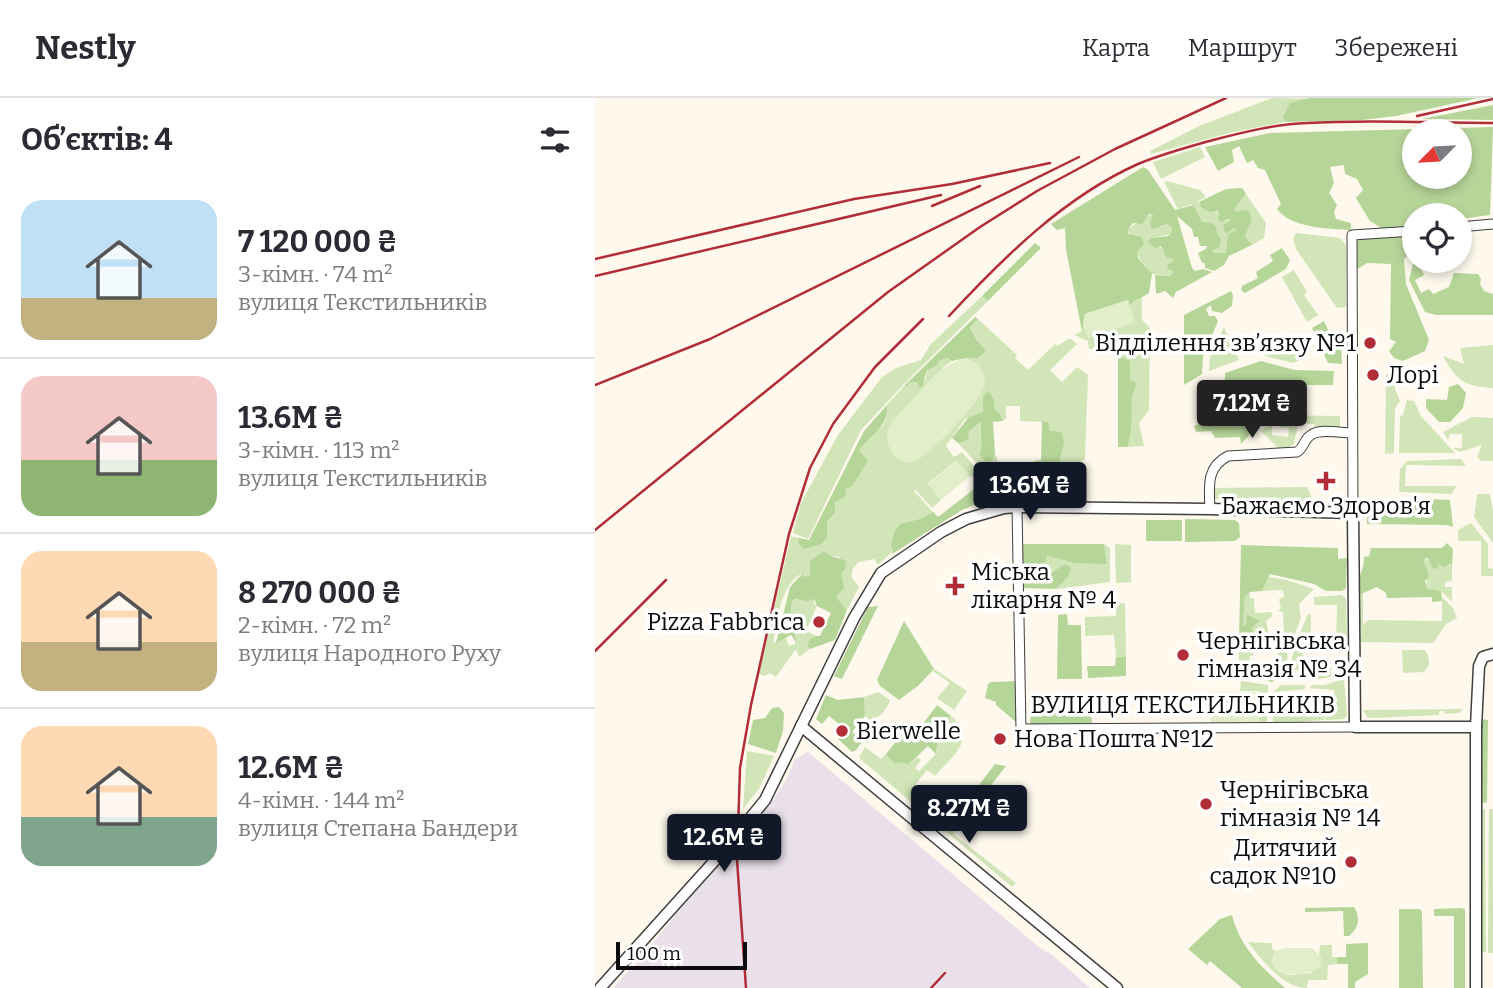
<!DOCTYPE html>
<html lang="uk">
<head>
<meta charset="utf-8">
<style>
	:root { --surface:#fff; --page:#f7f7f7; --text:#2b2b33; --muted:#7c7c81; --line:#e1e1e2; --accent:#111827 }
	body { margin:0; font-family:Bitter,serif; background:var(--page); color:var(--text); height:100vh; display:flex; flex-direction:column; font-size:26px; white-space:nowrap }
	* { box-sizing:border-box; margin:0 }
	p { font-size:23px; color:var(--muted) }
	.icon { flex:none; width:38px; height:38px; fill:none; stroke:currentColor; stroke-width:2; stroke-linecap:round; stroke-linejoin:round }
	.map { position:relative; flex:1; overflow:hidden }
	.drawer { display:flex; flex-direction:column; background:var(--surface); width:595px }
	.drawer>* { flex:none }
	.needle { width:46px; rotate:246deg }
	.controls { position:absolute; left:807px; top:21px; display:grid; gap:14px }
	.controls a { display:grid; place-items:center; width:70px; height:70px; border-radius:50%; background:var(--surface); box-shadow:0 4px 10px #0003; font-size:35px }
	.scale { position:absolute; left:21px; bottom:18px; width:131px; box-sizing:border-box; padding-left:7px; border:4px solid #0c0c0c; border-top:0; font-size:19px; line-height:24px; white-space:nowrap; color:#0c0c0c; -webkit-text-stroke:5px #fff; paint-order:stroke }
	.price { position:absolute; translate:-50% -60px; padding:0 16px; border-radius:7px; background:var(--accent); color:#fff; font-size:23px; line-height:46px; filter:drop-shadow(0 2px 4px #0008) }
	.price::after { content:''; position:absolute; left:50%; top:42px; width:21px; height:16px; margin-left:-10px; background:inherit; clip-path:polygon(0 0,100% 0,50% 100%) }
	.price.active { background:#222; color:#fff }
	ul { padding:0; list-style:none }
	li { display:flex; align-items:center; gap:21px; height:175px; padding:0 21px }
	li+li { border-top:2px solid var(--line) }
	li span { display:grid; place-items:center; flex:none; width:196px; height:140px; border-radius:21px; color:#555 }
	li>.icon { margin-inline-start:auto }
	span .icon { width:84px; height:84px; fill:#fffc; stroke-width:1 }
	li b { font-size:30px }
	h2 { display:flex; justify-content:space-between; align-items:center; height:84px; padding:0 21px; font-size:30px }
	header { display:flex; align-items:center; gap:42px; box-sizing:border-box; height:98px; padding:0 35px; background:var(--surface); border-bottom:2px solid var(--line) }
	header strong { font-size:33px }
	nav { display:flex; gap:38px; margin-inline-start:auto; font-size:24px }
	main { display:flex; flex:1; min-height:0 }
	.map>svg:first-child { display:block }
	.industrial { fill:#e9e0ea }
	.green { fill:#d1e5b8 }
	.forest { fill:#b6d599; fill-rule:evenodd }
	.pitch { fill:#e2edc9 }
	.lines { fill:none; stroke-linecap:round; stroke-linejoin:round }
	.minor-casing { stroke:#3f3f3f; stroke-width:11 }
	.tertiary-casing { stroke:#3f3f3f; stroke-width:13 }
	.minor { stroke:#fff; stroke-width:9 }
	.tertiary { stroke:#fff; stroke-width:10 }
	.rail { stroke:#b12e39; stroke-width:2.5 }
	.poi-dot { fill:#b12e39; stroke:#fff; stroke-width:2.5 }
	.labels { text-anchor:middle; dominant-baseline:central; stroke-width:7; stroke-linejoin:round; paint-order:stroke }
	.poi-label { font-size:24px; fill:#0c0c0c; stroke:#fff; text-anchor:start }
	.street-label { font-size:24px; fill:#0c0c0c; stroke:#fff }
</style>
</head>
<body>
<header>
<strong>Nestly</strong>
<nav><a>Карта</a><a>Маршрут</a><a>Збережені</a></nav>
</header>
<main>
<section class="drawer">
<h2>Об’єктів: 4<svg class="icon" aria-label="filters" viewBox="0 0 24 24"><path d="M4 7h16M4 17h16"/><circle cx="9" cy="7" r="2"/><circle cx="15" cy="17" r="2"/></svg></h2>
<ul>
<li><span style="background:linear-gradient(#bfe0f5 70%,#c2b280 0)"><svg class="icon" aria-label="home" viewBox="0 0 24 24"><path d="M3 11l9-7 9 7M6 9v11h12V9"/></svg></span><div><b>7 120 000 ₴</b><p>3-кімн. · 74 m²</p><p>вулиця Текстильників</p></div></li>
<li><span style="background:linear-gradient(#f6c9c9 60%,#8fb573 0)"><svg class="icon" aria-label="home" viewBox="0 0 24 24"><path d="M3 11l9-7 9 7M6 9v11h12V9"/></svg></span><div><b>13.6M ₴</b><p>3-кімн. · 113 m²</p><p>вулиця Текстильників</p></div></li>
<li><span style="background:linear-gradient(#ffd9b3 65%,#c2b280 0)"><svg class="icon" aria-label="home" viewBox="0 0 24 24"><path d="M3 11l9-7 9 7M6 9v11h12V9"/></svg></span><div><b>8 270 000 ₴</b><p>2-кімн. · 72 m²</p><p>вулиця Народного Руху</p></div></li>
<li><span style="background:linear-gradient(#ffd9b3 65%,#7fa58c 0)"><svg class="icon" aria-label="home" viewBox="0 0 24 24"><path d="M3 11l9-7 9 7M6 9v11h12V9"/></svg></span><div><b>12.6M ₴</b><p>4-кімн. · 144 m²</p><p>вулиця Степана Бандери</p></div></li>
</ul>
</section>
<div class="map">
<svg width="898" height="890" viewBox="0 0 898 890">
	<rect width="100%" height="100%" fill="#fef9ec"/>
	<polygon class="industrial" points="213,654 446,851 456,856 495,890 18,890 50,855 110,780 169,714 190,684 200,661"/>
	<g class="green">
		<polygon points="677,0 714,1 688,19 690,24 638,34 556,56 555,53 604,28"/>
		<polygon points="605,49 610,59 566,81 558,64"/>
		<path d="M572,83L605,92L611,99L603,103L606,109C622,113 634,118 641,133L634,144L631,155H619L621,129L617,125H607L597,106L583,111L569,84Z"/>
		<polygon points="651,96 671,125 669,140 657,147 650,138 639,111"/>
		<path d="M558,115L557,123L565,129L572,126L577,130V136L556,140L579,163V173L575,178L557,176C547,164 532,146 534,130Z"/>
		<polygon points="701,135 745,140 751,147 751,209 742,210 701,151 698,141"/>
		<polygon points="699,172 712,194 709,197 723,217 712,224 687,179"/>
		<polygon points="387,198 393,203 309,286 266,332 213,441 198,435 206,405 243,337 287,279 301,270 326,262 336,246"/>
		<path d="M547,200V222L555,230L554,312L544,325L549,348L533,349C536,333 535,318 537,302C538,296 541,292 541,285L535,282V263L523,257V251H494L493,243L479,237L487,233L488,225L493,239L539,224L534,207Z"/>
		<path d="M383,221L422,257L420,260L433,272L460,246L462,248L475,240L482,246L455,272L467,284L482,269L493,277L490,361L473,371L472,398L453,401L457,394L451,380L454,372L464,366L469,345L455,333L452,324L425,323V308H411V320L408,323L405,316L400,311L399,302L388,314L370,321L351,348L359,359L367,354L384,374L378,379L375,378L361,363L333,385L346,402L337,410L321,392L319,393L338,414L328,420L305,426L299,434L296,448L298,453L283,467L279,461L263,464L257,472V480L264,489L252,512L241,499L246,475L245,459L232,457L229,454L215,463V477L210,479L206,476C185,488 182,524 178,545L191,540L194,548L200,546L202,532L189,524L188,519L196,515L197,503C204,499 212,503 219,501V506L222,508L211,533L221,538L215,541L212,548L215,551L204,559L201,551L181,579L175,575L169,578L164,576L196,438L204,440L203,445L209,451L232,423L239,418V405L262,380C263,372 261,359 263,352C271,333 296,335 292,307L309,288L312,289L315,284H322L324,288L331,280L332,272L343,263L353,260L357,263L346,271L384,267L371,260H383L382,243L375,228Z"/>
		<polygon points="629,229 644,262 614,273 615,260"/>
		<polygon points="703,238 706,242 699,248 706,262 698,265 670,258 670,255"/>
		<path d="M898,247V290C868,288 862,283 848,258L869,266L865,250Z"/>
		<polygon points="791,276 800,276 800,291 805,303 800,310 799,355 790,356"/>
		<polygon points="812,302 819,303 826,318 860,355 804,355 805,318 808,317"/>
		<polygon points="643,317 745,318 745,329 721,332 719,326 703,326 699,346 686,353 666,333 675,326 677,328 677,337 693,339 694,330 685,329 685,321 676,321 662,329 642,325"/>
		<polygon points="877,319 898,320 898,363 886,363 882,359 887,347 865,354 858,350 867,350 867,336 855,336 853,342 848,334"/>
		<path d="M386,322C383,339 389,348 397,363L400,357L402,359L404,390L363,345L379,330L382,324Z"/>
		<polygon points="866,361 871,368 811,367 810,388 861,388 857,396 804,394 805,371 812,363"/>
		<polygon points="712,389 717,400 714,403 617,401 617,390"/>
		<polygon points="882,396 895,396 898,413 898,445 879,419"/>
		<polygon points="876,425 893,446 893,470 898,471 898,478 886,478 886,443 863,443 863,432"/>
		<polygon points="509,446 515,450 515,484 461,491 473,479 457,473 446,483 436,485 436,476 450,467 452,458 479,465 512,465"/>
		<polygon points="520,446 536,447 536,484 521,485"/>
		<polygon points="828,460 857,468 857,483 850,484 850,489 857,489 857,504 846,493 833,491"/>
		<polygon points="673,479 692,482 719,491 704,506 706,520 699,538 695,541 693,546 692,564 686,565 687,558 683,557 683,541 689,538 688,514 683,513 686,510 684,501 689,499 688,492 667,493"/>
		<polygon points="764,492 768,495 768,527 773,522 847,523 847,499 858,510 862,520 851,526 838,545 765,544 766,530 763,529"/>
		<polygon points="655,494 655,500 659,500 660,515 676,514 677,518 671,523 674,537 669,542 659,542 658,558 655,558 655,566 644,572 644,542 659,536 657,530 665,523 653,516 651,527 648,528 650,499"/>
		<polygon points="747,497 751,501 752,548 741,548 742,507 719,507 719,499"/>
		<polygon points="521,505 530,505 531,559 521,559 519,537 490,538 490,519 521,518"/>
		<polygon points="713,516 716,516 716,543 708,552 708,562 717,569 736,569 736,579 718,582 716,581 715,572 700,572 701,581 691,581 702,542"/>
		<path d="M807,552H830C835,561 836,567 829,574L808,575Z"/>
		<polygon points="339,571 372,593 359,612 342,600 355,585 338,573"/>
		<polygon points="749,581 752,617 749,621 731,622 730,619 732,616 740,615 739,592 714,590 717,587 730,587"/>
		<polygon points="646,583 673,587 672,627 664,626 664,593 645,593"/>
		<polygon points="686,587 710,587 710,591 681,594 681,617 730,616 729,622 678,626 678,595"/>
		<path d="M283,594L295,602C293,610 284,621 275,622L270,618L269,599Z"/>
		<polygon points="868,611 864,615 850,616 849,613 844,613 844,617 777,620 772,619 768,612"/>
		<path d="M355,617C383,642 358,657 340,678L332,672L320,687L331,695L334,693L336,695L331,701L349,716L353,711L368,723L358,736L421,785L417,789L264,660L270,649L286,661L291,656L301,666L307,664L313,667L323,659L326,662L320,670L324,673L341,656L343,638L351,631Z"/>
		<polygon points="152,653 179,658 164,691 148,711"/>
		<polygon points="886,711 890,711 891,854 886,854"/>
		<polygon points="894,711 898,711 898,855 893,855"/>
		<path d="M653,844L677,845V851L680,853L677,863L682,873L695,877L716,875L726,859L724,857L725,847H737V859H742V866L733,867L732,882H713L712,890C688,890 666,861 653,844Z"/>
	</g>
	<g class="forest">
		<polygon points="714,0 884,0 801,18 767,22 690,24 688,19 695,5"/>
		<polygon points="898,7 898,22 827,21"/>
		<path d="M898,29L895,117L865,121L864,117H819V128L789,132L775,123L761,100L768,92L762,81L750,76L749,67L735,69L739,85L734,95L742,107L739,114L741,121L756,125V132C735,131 695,130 682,111L686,106L670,72L663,70L658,62L652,65L644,48L637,52L639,64L623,73L610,49L675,35ZM819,33H864V79H819Z"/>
		<polygon points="548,69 553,72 580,112 598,107 607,124 617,125 621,129 622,137 626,140 624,150 618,152 619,155 631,155 633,137 641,132 639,130 632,135 629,133 628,127 636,122 632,121 626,124 622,120 625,117 622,113 615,114 606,109 604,104 631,91 647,90 651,96 639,111 641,114 650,112 655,114 656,123 650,138 657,147 634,158 629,167 619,173 610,170 610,165 607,165 603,155 611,151 612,148 605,148 603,139 599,139 597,131 582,118 597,170 600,173 608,171 617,174 581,194 578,200 570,193 561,196 560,177 575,178 579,173 573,171 572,167 579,163 576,160 572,160 566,148 560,150 553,144 556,140 573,138 577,135 577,130 572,126 557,131 555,126 558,116 554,116 547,126 538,125 534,130 533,136 546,139 549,146 542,154 543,160 557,176 554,195 534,207 533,202 490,216 487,233 471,152 470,130 462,132 456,126"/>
		<polygon points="814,135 819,147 817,155 809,161 811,186 834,242 830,253 808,263 799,260 794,253 801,244 795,241 796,166 772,165 763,171 759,164 762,141"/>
		<polygon points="440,145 446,150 393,203 387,198"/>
		<polygon points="687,150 695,162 691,171 650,195 646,192 647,188 663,180 661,174 678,163 675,157"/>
		<polygon points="819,162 840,164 826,171 829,177 820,182 826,195 834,191 838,196 854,189 859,175 883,176 886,181 885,186 889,193 898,196 898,217 841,217 830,214 814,182"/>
		<polygon points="636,193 638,197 637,208 627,215 617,213 616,207 611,211 614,218 620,218 623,223 608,259 607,276 589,287 589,217"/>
		<polygon points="380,219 383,221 375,229 382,243 391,253 383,260 371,260 357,263 353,260 344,263 341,268 332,272 327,289 324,289 322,284 315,284 312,289 309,288"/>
		<polygon points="729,223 740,248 746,246 747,266 733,265 717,230"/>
		<polygon points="523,257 535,263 535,282 542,285 537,300 536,331 533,349 523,349"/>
		<polygon points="666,263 700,272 739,273 738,287 630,287 630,275"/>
		<polygon points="863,286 871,295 868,310 855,324 844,324 831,310 831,301 852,302 854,289"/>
		<path d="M394,293L399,302L400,311L405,316L408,323L398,324L400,357L397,363L391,364L385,357C389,345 384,335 386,323L374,334L373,342L363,345L357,340L374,319L388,314V299Z"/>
		<path d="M292,307C295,328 275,337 264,352L273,363L257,388L251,391L250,398L239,405C241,414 241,417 232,423V439L226,446L209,451L203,445L204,440L214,442L269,333Z"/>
		<polygon points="604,316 643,317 643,325 662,329 646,346 645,339 620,340 616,333 601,334 599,328 604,326"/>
		<polygon points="447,323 453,324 455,333 467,334 469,345 464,366 454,372 455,377 451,380 452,385 457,387 457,394 453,401 429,400 429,397 440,397 439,363 446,362"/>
		<polygon points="383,388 388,392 398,389 404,397 367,412 297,456 298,453 296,448 299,434 305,426 328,420 338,414 343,419"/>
		<polygon points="832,401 855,402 858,429 852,427 772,426 772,412 780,405 793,406 797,411 809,410 816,404 828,410"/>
		<polygon points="590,421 640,422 644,425 645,439 640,443 590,444"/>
		<rect x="551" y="422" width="36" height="21"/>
		<path d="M852,445L858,451L857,468L855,466L849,469L843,466V470L838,471L833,460L828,461L834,478L830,483L833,491L846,493L847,503L837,504V499L792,500L791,495L782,489L766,496C759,481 770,473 769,459L774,458L776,450H847Z"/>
		<path d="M427,446H509L512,466L479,465L452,458L450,467L436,476V484C449,482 459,472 471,466L476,470L473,479L461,491L428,490Z"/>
		<polygon points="646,447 743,450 743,461 752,460 751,490 747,493 731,493 719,486 675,476 667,493 655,494 650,499 648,528 651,527 652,516 665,523 657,530 659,536 644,542"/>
		<path d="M229,453C235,460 244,458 251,464L250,471L246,475L249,490L241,499L252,512L240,542L215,551L212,548L215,541L221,538H225L236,515L222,508L219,501L213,503L201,501L197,503L196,515L188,519L189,524L194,528H200L201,544L196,537L181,545L195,489L207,476L210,479L215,477V463Z"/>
		<polygon points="283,508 247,581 239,578 273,509"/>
		<polygon points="472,516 473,527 486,527 487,581 462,581 463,517"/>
		<polygon points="309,523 339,571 324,587 304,602 285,588 282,582"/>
		<polygon points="521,559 531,559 531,578 493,580 492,568 520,568"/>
		<polygon points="692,564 686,578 677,584 644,577 644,572 655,566"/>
		<polygon points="422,583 423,624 421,624 401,607 401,604 390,600 393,586 396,584"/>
		<polygon points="231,597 243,602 269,599 270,618 257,634 268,643 261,652 257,654 243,641 250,631 234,618 227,626 221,621"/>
		<polygon points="342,607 355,617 351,631 343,638 341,656 333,648 313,667 307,664 300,666 291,656 307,636 316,642"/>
		<polygon points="184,609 189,615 188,633 181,655 153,646 158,622 170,620 177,610"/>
		<polygon points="496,609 497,627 435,627 436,610 450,610 452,615 481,614 481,610"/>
		<polygon points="887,621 893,622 892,704 885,706 883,623"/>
		<polygon points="400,666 411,668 368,723 353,711 371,689 378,695"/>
		<path d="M759,809C766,819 764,830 754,838H749L748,813L710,814V810Z"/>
		<polygon points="866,810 870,811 870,890 859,890 859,818 839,818 839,811"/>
		<polygon points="804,811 825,811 827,814 828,890 804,890"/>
		<path d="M637,817C645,849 666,869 690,890H647L615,863L612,867L593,851L625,821Z"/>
		<polygon points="773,845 773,876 760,884 760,890 753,890 753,866 742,866 742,859 751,859 751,846"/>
	</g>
	<g class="pitch">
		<polygon points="533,202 540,224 493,240 488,225 490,216"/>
		<path d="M371,260L384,266C386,272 391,280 390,287C387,302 332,362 317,364C299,367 289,346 293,331C295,323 304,316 310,310C328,290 344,267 371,260Z"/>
		<polygon points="362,363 375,378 346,402 333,386"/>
		<polygon points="615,594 663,594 663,627 616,627"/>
		<path d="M690,850H717L726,859V868C712,878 699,878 682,873L677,863L680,853Z"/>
	</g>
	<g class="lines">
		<defs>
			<g id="minor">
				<polyline points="864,129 898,126"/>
				<polyline points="422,409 426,631 760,629"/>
				<path d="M615,411C614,389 611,369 633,358L702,354C709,350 709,341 716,337C725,330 746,335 756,335"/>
				<polyline points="758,415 757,137 819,133"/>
			</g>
			<g id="tertiary">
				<polyline points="206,628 522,890"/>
				<polyline points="5,890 131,750 170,702 259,520 286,475 346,434 371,421 409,410 422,409 615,411 758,415 760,629 881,629"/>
				<polyline points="881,890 881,629 884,568 888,559 898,556"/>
			</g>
		</defs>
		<use href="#minor" class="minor-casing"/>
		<use href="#tertiary" class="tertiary-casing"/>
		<use href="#minor" class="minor"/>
		<use href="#tertiary" class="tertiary"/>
		<g class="rail">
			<polyline points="822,18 898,1"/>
			<polyline points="337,108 385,88"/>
			<polyline points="0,161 259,101 357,86 455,65"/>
			<polyline points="0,178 346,97"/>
			<path d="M354,218C408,160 469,99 543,66C567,56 593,49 618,42C649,34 681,26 712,25C774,21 836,25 898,25"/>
			<polyline points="0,287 115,241 484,59"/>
			<polyline points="0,432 293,194 385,129 442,93 520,51 631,0"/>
			<polyline points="0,553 71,482"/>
			<polyline points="151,890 142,762 145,670 156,607 194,436 215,370 238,326 280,269 328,221"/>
			<polyline points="336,890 350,875"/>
		</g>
	</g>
	<g class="poi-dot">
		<circle cx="775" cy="245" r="7"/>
		<circle cx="778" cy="277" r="7"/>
		<path d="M727.5 372.5h7v7h7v7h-7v7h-7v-7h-7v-7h7z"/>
		<path d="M356.5 477.5h7v7h7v7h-7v7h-7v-7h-7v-7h7z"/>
		<circle cx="224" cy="524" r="7"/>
		<circle cx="588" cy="557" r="7"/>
		<circle cx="247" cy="633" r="7"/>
		<circle cx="405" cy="641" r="7"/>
		<circle cx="611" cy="706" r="7"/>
		<circle cx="756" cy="764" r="7"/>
	</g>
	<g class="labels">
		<g class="poi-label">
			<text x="761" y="245" text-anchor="end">Відділення зв’язку №1</text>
			<text x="792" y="277">Лорі</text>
			<text x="731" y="408" text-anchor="middle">Бажаємо Здоров'я</text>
			<text x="376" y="474">Міська<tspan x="376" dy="28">лікарня № 4</tspan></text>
			<text x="210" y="524" text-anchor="end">Pizza Fabbrica</text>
			<text x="602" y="543">Чернігівська<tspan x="602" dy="28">гімназія № 34</tspan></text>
			<text x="261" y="633">Bierwelle</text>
			<text x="419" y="641">Нова Пошта №12</text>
			<text x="625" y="692">Чернігівська<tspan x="625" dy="28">гімназія № 14</tspan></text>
			<text x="742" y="750" text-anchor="end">Дитячий<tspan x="742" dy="28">садок №10</tspan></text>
		</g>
		<g class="street-label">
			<text x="588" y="607">ВУЛИЦЯ ТЕКСТИЛЬНИКІВ</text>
		</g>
	</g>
</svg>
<div class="controls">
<a><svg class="needle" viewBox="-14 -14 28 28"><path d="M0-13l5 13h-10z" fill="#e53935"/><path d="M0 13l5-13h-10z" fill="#7c7c81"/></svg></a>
<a><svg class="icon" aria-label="locate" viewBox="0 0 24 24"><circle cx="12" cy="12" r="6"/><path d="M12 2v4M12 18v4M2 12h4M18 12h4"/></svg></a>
</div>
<div class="scale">100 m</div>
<b class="price active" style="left:657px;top:342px">7.12M ₴</b>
<b class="price" style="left:435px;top:424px">13.6M ₴</b>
<b class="price" style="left:374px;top:747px">8.27M ₴</b>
<b class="price" style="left:129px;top:776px">12.6M ₴</b>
</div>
</main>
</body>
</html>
